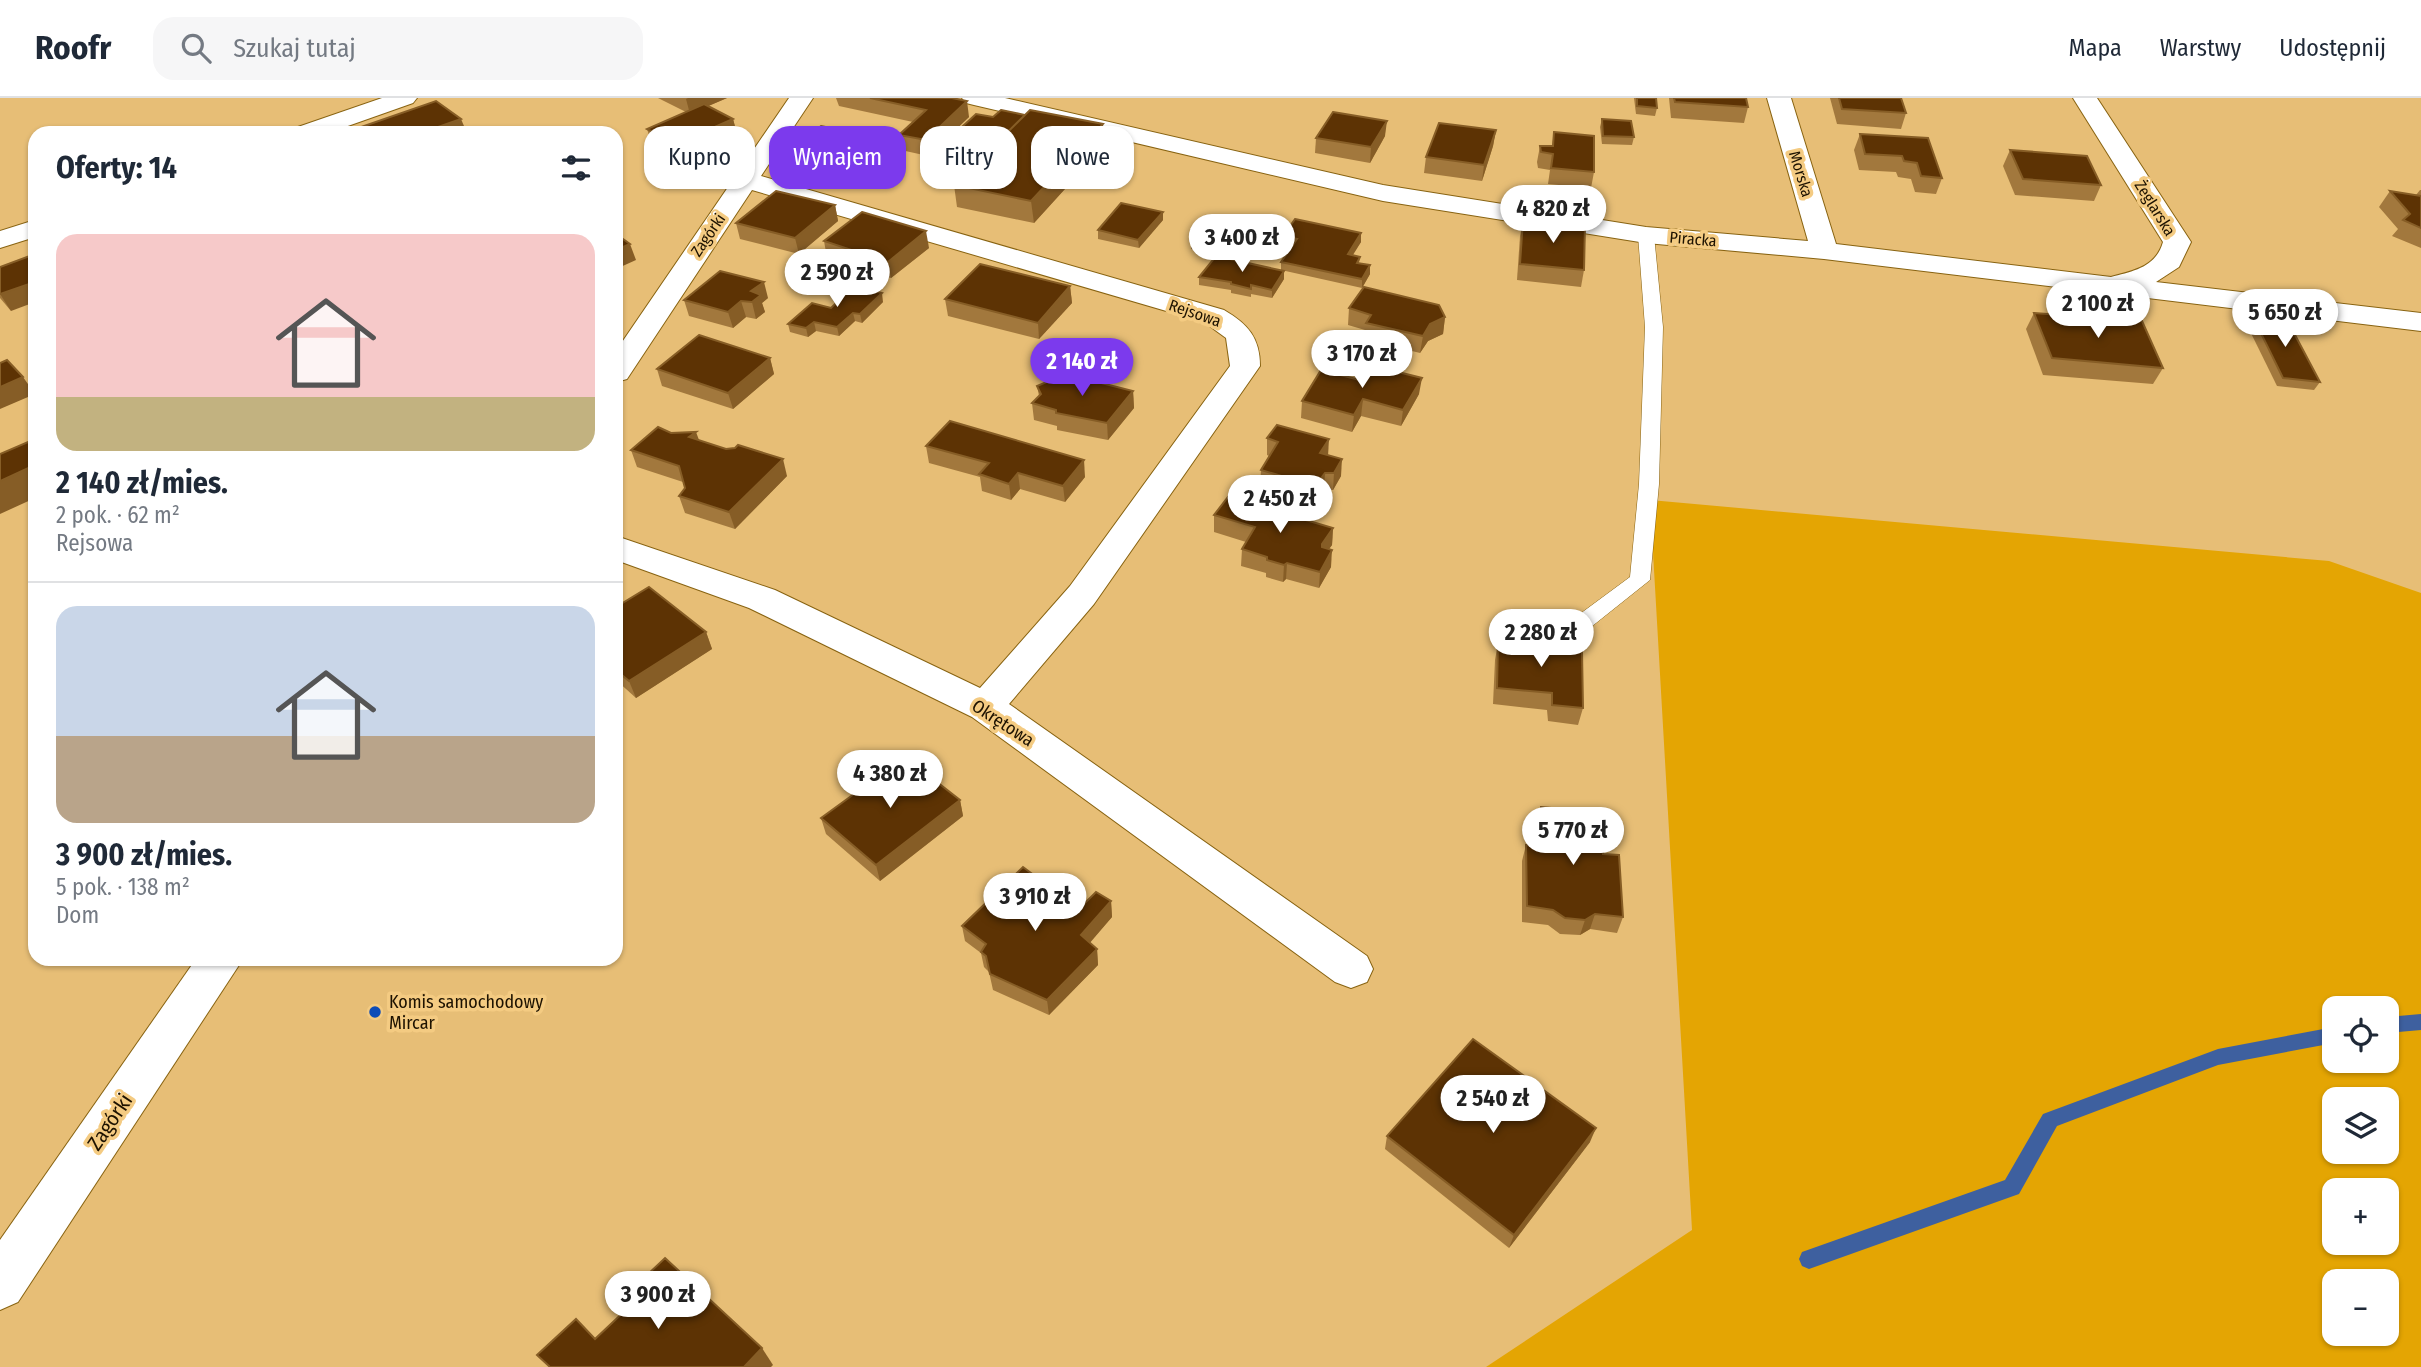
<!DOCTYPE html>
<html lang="pl">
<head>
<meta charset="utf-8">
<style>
	:root { --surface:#fff; --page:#f6f6f7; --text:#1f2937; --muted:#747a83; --line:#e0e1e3; --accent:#7c3aed }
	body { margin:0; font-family:"Fira Sans Condensed",sans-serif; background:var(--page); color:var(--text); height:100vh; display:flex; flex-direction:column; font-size:26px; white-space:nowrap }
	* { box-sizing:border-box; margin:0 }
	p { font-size:23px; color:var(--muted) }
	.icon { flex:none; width:38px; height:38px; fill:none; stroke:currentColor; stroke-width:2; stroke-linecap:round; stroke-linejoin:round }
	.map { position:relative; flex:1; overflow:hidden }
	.details { position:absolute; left:28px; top:28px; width:595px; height:840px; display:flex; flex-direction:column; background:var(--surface); border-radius:21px; box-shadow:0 2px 5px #0004 }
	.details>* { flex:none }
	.top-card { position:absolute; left:644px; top:28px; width:665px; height:63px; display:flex; gap:14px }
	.buttons { position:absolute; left:2322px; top:898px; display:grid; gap:14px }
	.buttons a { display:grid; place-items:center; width:77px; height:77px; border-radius:14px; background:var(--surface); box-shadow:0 2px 5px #0004; font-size:35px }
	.price { position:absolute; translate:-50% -60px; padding:0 16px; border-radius:24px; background:#fff; color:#222; font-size:23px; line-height:46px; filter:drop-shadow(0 2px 4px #0008) }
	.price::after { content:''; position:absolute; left:50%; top:42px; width:21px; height:16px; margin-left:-10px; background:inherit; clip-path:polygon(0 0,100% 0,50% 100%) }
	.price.active { background:var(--accent); color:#fff }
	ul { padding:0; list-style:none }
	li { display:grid; align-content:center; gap:14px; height:371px; padding:0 28px }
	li+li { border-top:2px solid var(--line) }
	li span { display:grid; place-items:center; height:217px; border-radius:21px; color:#555 }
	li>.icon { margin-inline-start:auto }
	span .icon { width:126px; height:126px; fill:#fffc; stroke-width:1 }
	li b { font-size:30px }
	h2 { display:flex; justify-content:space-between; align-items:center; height:84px; padding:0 28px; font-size:30px }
	.chip { padding:0 24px; border-radius:21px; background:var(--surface); box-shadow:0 2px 5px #0004; font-size:24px; line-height:63px }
	.chip.active { background:var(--accent); color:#fff }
	header { display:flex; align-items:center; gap:42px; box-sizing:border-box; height:98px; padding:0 35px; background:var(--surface); border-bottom:2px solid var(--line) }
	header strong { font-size:33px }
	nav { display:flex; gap:38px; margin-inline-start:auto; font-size:24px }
	.search { width:490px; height:63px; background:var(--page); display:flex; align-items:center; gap:18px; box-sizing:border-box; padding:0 24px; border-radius:21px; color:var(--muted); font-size:26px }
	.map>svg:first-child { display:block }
	.green { fill:#e4a503; fill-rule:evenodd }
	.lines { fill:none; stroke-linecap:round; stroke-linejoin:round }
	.stream { fill:#3e609f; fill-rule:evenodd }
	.lane-casing { stroke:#886311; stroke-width:1 }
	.street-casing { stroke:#886311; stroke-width:2 }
	.lane { fill:#fff; fill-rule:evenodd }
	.street { fill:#fff; fill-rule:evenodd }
	.wall { fill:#a2783d }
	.shaded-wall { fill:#865d26 }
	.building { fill:#5d3304; stroke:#865d26; stroke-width:2 }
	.poi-dot { fill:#0e4cb7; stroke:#f4cb82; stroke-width:2.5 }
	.labels { text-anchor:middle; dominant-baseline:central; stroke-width:7; stroke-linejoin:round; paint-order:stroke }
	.far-street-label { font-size:16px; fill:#1d1200; stroke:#f4cb82 }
	.street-label { font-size:18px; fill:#1d1200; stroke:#f4cb82 }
	.poi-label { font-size:18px; fill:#1d1200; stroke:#f4cb82; text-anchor:start }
	.near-street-label { font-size:21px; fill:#1d1200; stroke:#f4cb82 }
</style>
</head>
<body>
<header>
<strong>Roofr</strong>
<div class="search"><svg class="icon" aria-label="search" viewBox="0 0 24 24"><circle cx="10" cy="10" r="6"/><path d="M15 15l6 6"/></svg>Szukaj tutaj</div>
<nav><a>Mapa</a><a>Warstwy</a><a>Udostępnij</a></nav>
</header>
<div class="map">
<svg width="2421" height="1269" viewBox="0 0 2421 1269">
	<rect width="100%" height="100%" fill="#e7be76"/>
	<path class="green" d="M1650,402L2329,463L2421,495V1269H1486L1692,1132ZM2334,910H2387V962H2334ZM2334,1001H2387V1054H2334ZM2334,1092H2387V1144H2334ZM2334,1183H2387V1236H2334Z"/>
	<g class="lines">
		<g class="stream">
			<polygon points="2421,916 2421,932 2387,935 2387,919"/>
			<polygon points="2334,929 2334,945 2218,967 2057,1028 2019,1096 1809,1171 1802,1168 1799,1161 1802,1154 2005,1082 2043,1016 2218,951"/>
		</g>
		<defs>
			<polygon id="lane" points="1646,132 1654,137 1663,229 1659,386 1650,482 1581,537 1573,540 1565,537 1562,532 1565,527 1630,479 1639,386 1645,229 1638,137"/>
			<g id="street">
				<polygon points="382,0 417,0 413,5 328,35 292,35 295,30"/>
				<path d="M789,0H813L761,78L1224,212C1248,226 1260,240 1260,268L1094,506L1009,606L1367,858L1373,871L1367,884L1351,890L1335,884L972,619L749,510L616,462V438L775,492L980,590L1070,488L1230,268L1226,240L1204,224L752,92L627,281L616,284V253Z"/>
				<path d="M962,0H1005L1383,87L1646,129L1808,143L1767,0H1791L1836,146L2111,179C2134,173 2156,169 2163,144L2073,0H2097L2191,144L2179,169L2156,184L2421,215V233L1824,161L1646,145L1383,103L974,7L966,5Z"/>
				<polygon points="35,122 35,139 0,150 0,133"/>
				<polygon points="196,861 243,861 18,1204 0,1212 0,1142"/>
			</g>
		</defs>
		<use href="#lane" class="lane-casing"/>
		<use href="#street" class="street-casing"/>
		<use href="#lane" class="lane"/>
		<use href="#street" class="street"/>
	</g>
	<g class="wall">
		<polygon points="658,0 727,0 708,8 733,21 737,36 680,62 652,46 647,31 686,14"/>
		<polygon points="836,0 952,0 969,19 928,58 901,52 899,37 913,24 839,8"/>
		<polygon points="1634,0 1656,0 1657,10 1655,18 1636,16"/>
		<polygon points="1669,0 1746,0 1748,9 1744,25 1671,20"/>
		<polygon points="1830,0 1901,0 1906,15 1901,31 1837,26"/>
		<polygon points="1025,17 1103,26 1104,48 1034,125 957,109 954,87 979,62 952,56 950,40 993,19"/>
		<polygon points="1602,21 1634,39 1632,47 1602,46 1600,29"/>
		<polygon points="1496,32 1493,48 1482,83 1424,75 1426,59"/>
		<polygon points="1554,34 1594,74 1591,90 1548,86 1550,72 1538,70 1537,64 1540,48 1552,48"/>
		<polygon points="1860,36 1928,40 1942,80 1936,96 1915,94 1911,81 1898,79 1896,74 1859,72 1854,52"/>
		<polygon points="1385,38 1370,65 1315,55 1316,40"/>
		<polygon points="864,45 835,71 809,66 808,57 800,56 798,48"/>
		<polygon points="2010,52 2101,87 2094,103 2015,97 2003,68"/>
		<polygon points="2420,92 2421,92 2421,150 2392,138 2398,131 2379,109 2390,93 2416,97"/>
		<polygon points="835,107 838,123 799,156 740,141 736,125"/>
		<polygon points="1163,114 1163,122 1139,150 1098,141 1098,132"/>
		<polygon points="1523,122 1584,172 1581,189 1517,182 1520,138"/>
		<polygon points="1283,138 1361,144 1352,157 1360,159 1359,165 1370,167 1370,176 1362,190 1281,172 1281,164 1292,148 1283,146"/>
		<polygon points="1191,142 1239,143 1228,158 1191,151"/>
		<polygon points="824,143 929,150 891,180 827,160"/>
		<polygon points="0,169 11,213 0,200"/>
		<polygon points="1199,179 1284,181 1272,200 1251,196 1251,199 1231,195 1231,192 1199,187"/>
		<polygon points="1070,188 1072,205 1039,241 948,218 945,201"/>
		<polygon points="768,200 762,205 765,214 756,221 746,219 733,230 689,218 684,202"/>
		<polygon points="883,204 862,225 855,223 839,238 816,233 808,239 790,234 788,226 831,210"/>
		<polygon points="1349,210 1445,219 1443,236 1428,243 1420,255 1364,241 1365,232 1348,227"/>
		<polygon points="2034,215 2163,270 2153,286 2043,277 2026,231"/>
		<polygon points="2252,217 2320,284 2314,292 2277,288 2246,225"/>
		<polygon points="770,260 774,276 733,311 662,288 657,271"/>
		<polygon points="1037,288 1133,293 1134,310 1108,342 1057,332 1057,328 1034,322 1032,305 1039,298"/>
		<polygon points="1419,296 1401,328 1361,318 1352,334 1301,320 1302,303"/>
		<polygon points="671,335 699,342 787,378 735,431 685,415 679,398 685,390 683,384 637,369 631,352"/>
		<polygon points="1267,340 1328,357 1341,378 1333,392 1324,392 1314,405 1260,389 1261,372 1269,358 1267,357"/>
		<polygon points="926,348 1085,379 1065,404 1020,391 1011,402 982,393 980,379 929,365"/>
		<polygon points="1214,417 1333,430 1332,447 1329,451 1331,469 1319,490 1286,481 1283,484 1266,479 1266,475 1241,468 1242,451 1246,444 1214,434"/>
		<polygon points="616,509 706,534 712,551 636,600 616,582"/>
		<polygon points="1516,532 1551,550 1583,610 1578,627 1548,623 1547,612 1493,606 1495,562 1498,545 1513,546"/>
		<polygon points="960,702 963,718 880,783 826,736 821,720"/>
		<polygon points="1541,709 1603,756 1623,819 1617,835 1590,831 1580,837 1560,836 1548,827 1522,824 1522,763 1526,747 1537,748 1537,725"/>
		<polygon points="1047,787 1084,806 1111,803 1112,819 1089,845 1097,851 1098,867 1049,917 993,892 989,874 984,869 981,855 965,843 962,828"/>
		<polygon points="1387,1038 1590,1044 1509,1150 1385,1051"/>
	</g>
	<g class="shaded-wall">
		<polygon points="688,0 727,0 690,16 686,1"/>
		<polygon points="967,3 969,19 928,58 926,42"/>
		<polygon points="461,21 467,35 421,35"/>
		<polygon points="733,21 737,36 680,62 676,46"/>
		<polygon points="1387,23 1385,38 1370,65 1371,49"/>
		<polygon points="1103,26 1104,48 1034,125 1031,103"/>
		<polygon points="1496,32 1493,48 1482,83 1484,67"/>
		<polygon points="863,37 864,45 835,71 833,63"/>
		<polygon points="982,42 984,57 980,62 978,46"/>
		<polygon points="835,107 838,123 799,156 795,140"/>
		<polygon points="1163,114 1163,122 1139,150 1138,142"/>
		<polygon points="926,133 929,150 891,180 888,164"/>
		<polygon points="1239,134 1239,143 1228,158 1228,150"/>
		<polygon points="1361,135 1361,144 1348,165 1348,156"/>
		<polygon points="630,146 636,162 616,171 616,152"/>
		<polygon points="1370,167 1370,176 1362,190 1362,181"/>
		<polygon points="1284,173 1284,181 1272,200 1272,192"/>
		<polygon points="35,184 35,204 11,213 0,196"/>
		<polygon points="764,184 768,200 762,205 765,214 756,221 752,204 751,193"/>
		<polygon points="1070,188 1072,205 1039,241 1038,225"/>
		<polygon points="882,195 883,204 862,225 860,216"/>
		<polygon points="741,203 746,219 733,230 728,214"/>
		<polygon points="853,215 855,223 839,238 837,229"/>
		<polygon points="1445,219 1443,236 1428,243 1420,255 1423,238 1430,226"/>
		<polygon points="814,224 816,233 808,239 806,230"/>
		<polygon points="770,260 774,276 733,311 728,295"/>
		<polygon points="23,279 35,296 0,311 0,289"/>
		<polygon points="1422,280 1419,296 1401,328 1403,312"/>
		<polygon points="1133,293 1134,310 1108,342 1107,325"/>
		<polygon points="1363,301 1361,318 1352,334 1354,317"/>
		<polygon points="696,334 702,350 689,339"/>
		<polygon points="1329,341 1328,358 1320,355"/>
		<polygon points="783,361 787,378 735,431 729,414"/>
		<polygon points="1342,361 1341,378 1333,392 1334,375"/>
		<polygon points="1084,362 1085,379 1065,404 1063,388"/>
		<polygon points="35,367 35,400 0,416 0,383"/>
		<polygon points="1018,375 1020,391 1011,402 1009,386"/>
		<polygon points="1325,375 1324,392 1314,405 1315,388"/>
		<polygon points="1333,430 1332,447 1320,463 1322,446"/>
		<polygon points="1332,452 1331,469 1319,490 1320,474"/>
		<polygon points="1287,465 1286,481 1283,484 1284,467"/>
		<polygon points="706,534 712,551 636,600 629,583"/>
		<polygon points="960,702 963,718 880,783 876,767"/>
		<polygon points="1111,803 1112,819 1083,853 1081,837"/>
		<polygon points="1595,816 1590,831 1580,837 1585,822"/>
		<polygon points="1097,851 1098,867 1049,917 1047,902"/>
		<polygon points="1596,1030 1590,1044 1509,1150 1514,1137"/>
		<polygon points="762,1250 773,1267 771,1269 744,1269"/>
	</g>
	<g class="building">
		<polygon points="870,0 952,0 967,3 926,42 899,37 926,12"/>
		<polygon points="1637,0 1656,0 1657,10 1637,8"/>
		<polygon points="1674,0 1746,0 1748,9 1675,4"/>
		<polygon points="1839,0 1901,0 1906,15 1842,11"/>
		<polygon points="436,3 461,21 421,35 344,35"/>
		<polygon points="704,6 733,21 676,46 647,31"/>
		<polygon points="1001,12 1025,17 997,45 982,42 978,46 950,40 976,16 993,19"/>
		<polygon points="1030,12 1103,26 1031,103 954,87"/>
		<polygon points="1333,14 1387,23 1371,49 1316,40"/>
		<polygon points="1602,21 1631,23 1634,39 1603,38"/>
		<polygon points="1439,25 1496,32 1484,67 1426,59"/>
		<polygon points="821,28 863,37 833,63 807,58 814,51 798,48"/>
		<polygon points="1554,34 1594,38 1594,74 1551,70 1553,56 1541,54 1540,48 1553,48"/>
		<polygon points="1860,36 1928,40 1942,80 1921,78 1917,65 1904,63 1902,58 1865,56"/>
		<polygon points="2010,52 2087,58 2101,87 2023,81"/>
		<polygon points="776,93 835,107 795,140 736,125"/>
		<polygon points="2390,93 2421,98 2421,130 2403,122 2410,116"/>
		<polygon points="1121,105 1163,114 1138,142 1098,132"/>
		<polygon points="862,114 926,133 888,164 824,143"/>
		<polygon points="1295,121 1361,135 1348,156 1360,159 1357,165 1370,167 1362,181 1281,164 1297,141 1283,138"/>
		<polygon points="1523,122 1585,127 1584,172 1520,166"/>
		<polygon points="1202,127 1239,134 1228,150 1191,142"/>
		<polygon points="616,136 630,146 616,152"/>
		<polygon points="35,156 35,184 0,196 0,169"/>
		<polygon points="1216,158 1284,173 1272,192 1251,187 1251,191 1231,186 1231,184 1199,179"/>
		<polygon points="980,166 1070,188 1038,225 945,201"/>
		<polygon points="720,173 764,184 751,193 761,197 752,204 741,203 728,214 684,202"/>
		<polygon points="854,188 882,195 860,216 853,215 837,229 814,224 806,230 788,226 812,205 831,210"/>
		<polygon points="1364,189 1439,207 1445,219 1430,226 1423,238 1366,225 1371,217 1349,210"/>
		<polygon points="2034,215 2142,223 2163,270 2052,260"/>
		<polygon points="2252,217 2286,220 2320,284 2283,280"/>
		<polygon points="699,237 770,260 728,295 657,271"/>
		<polygon points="7,262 23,279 0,289 0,265"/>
		<polygon points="1370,267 1422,280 1403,312 1363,301 1354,317 1302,303 1321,272 1360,282"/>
		<polygon points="1058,274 1133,293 1107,325 1056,315 1056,312 1032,305 1041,296 1037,288 1054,281"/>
		<polygon points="950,323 1084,362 1063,388 1018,375 1009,386 979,376 989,365 926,348"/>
		<polygon points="1277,327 1329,341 1320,355 1342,361 1334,375 1325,375 1315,388 1261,372 1278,344 1267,340"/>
		<polygon points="658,329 671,335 696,334 689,339 726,351 735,350 738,347 783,361 729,414 679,398 685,390 679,368 631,352"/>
		<polygon points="35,341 35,367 0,383 0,356"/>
		<polygon points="1228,399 1333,430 1322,446 1322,449 1332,452 1320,474 1287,465 1284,467 1267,462 1267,459 1242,451 1255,429 1214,417"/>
		<polygon points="649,489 706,534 629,583 616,572 616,509"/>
		<polygon points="1516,532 1551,535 1551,550 1582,554 1583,610 1552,607 1552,595 1497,590 1498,545 1515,546"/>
		<polygon points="905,659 960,702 876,767 821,720"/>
		<polygon points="1541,709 1601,715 1603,756 1619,757 1623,819 1595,816 1585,822 1565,820 1553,812 1527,808 1526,747 1542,749"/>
		<polygon points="1023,769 1047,787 1050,783 1084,806 1096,794 1111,803 1081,837 1097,851 1047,902 990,876 986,858 981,854 986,846 962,828"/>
		<polygon points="1473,941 1596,1030 1514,1137 1387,1038"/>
		<polygon points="665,1160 762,1250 744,1269 550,1269 537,1257 576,1221 595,1241 630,1208 626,1197"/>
	</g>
	<circle class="poi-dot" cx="375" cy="914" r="7"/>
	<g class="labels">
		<g class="far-street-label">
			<text transform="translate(1801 76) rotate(73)">Morska</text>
			<text transform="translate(2155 110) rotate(58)">Żeglarska</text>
			<text transform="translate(708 137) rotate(-56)">Zagórki</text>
			<text transform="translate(1693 141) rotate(5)">Piracka</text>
			<text transform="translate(1195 215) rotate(19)">Rejsowa</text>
		</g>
		<g class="street-label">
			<text transform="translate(1003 625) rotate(33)">Okrętowa</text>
		</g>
		<g class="poi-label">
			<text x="389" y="904">Komis samochodowy<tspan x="389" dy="21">Mircar</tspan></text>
		</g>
		<g class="near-street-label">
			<text transform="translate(110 1024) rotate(-56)">Zagórki</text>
		</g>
	</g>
</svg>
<div class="buttons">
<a><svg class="icon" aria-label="locate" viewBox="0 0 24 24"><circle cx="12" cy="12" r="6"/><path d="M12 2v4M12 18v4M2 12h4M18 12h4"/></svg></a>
<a><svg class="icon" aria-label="layers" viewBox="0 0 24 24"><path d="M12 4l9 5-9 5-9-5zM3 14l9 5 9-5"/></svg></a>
<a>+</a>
<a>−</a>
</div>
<b class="price" style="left:1553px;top:147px">4 820 zł</b>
<b class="price" style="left:1242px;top:176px">3 400 zł</b>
<b class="price" style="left:837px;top:211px">2 590 zł</b>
<b class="price" style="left:2098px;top:242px">2 100 zł</b>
<b class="price" style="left:2285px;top:251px">5 650 zł</b>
<b class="price" style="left:1362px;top:292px">3 170 zł</b>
<b class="price active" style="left:1082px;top:300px">2 140 zł</b>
<b class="price" style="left:1280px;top:437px">2 450 zł</b>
<b class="price" style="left:1541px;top:571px">2 280 zł</b>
<b class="price" style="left:890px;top:712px">4 380 zł</b>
<b class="price" style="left:1573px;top:769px">5 770 zł</b>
<b class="price" style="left:1035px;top:835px">3 910 zł</b>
<b class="price" style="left:1493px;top:1037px">2 540 zł</b>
<b class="price" style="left:658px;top:1233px">3 900 zł</b>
<div class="top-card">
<a class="chip">Kupno</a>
<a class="chip active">Wynajem</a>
<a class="chip">Filtry</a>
<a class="chip">Nowe</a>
</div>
<section class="details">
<h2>Oferty: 14<svg class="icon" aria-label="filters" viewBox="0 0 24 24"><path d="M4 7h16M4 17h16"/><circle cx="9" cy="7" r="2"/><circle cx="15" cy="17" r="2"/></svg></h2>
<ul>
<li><span style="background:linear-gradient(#f6c9c9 75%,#c2b280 0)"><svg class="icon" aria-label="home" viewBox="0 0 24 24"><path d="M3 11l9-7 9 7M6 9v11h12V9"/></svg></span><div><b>2 140 zł/mies.</b><p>2 pok. · 62 m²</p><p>Rejsowa</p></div></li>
<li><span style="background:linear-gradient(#c9d6e8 60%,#b9a48a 0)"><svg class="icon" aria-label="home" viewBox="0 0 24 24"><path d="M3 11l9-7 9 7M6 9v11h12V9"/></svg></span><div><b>3 900 zł/mies.</b><p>5 pok. · 138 m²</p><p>Dom</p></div></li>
</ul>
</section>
</div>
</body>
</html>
